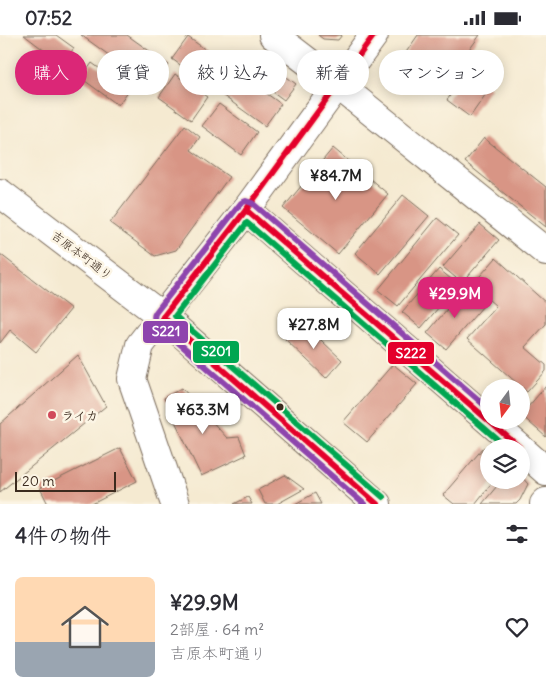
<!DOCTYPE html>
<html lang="ja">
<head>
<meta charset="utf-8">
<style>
	:root { --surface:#fff; --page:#f7f7f7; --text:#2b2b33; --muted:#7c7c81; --line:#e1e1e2; --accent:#db2777 }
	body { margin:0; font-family:Delius,"Klee One",sans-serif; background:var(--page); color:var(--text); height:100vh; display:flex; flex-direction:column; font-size:19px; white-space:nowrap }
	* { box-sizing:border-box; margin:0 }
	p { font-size:16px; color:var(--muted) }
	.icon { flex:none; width:28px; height:28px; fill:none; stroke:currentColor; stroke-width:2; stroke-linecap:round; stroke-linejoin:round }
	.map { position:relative; height:469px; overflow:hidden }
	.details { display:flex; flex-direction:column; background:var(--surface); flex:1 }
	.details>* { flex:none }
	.hud { position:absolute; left:15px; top:15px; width:516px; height:45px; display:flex; gap:10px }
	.needle { width:32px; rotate:195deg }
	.tools { position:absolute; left:480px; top:344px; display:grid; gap:10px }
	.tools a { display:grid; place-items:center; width:50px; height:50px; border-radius:50%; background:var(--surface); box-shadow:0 2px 12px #0003; font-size:25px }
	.scale { position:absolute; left:15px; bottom:12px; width:101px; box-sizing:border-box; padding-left:5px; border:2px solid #3b2a1e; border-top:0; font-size:14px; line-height:18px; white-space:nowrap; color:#3b2a1e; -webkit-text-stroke:4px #fcf5e5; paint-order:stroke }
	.price { position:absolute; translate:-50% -42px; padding:0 11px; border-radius:10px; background:#fff; color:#222; font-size:16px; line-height:32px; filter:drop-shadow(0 1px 2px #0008) }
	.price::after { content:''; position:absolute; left:50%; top:30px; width:15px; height:11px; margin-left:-8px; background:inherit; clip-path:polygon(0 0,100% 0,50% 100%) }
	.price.on { background:var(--accent); color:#fff }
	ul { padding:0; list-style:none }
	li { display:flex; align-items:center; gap:15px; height:125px; padding:0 15px }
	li+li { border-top:1px solid var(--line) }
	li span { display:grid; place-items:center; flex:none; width:140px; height:100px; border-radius:8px; color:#555 }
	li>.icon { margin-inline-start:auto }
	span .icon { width:60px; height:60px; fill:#fffc; stroke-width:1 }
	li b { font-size:21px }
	h2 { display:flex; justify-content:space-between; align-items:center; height:60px; padding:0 15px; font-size:21px }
	.chip { padding:0 18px; border-radius:22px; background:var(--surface); box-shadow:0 2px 12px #0003; font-size:18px; line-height:45px }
	.chip.on { background:var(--accent); color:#fff }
	.status { display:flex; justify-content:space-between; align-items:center; height:35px; padding:0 25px; background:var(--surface); direction:ltr }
	.status svg { height:14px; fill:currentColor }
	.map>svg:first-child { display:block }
	.building { fill:#d89585 }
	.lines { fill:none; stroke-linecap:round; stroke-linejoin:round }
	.minor-casing { stroke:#7c6d5d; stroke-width:30 }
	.tertiary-casing { stroke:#7c6d5d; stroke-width:30 }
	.minor { stroke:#fff; stroke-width:28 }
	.tertiary { stroke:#fff; stroke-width:28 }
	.bus-1-casing { stroke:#fcf5e5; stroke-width:10 }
	.bus-2-casing { stroke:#fcf5e5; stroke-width:10 }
	.bus-3-casing { stroke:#fcf5e5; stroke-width:10 }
	.bus-1 { stroke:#e4002b; stroke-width:6 }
	.bus-2 { stroke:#00a651; stroke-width:6 }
	.bus-3 { stroke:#8e44ad; stroke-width:6 }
	.bus-dot { fill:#3b2a1e; stroke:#fcf5e5; stroke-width:2 }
	.poi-dot { fill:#d1495b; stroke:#fcf5e5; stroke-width:2 }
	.labels { text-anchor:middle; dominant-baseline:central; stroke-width:5; stroke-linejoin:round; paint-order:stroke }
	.street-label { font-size:12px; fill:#3b2a1e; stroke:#fcf5e5 }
	.poi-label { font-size:12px; font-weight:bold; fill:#3b2a1e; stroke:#fcf5e5; text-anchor:start }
	.line-badge { stroke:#fcf5e5; stroke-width:2 }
	.badge-label { font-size:14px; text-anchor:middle; font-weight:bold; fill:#fff }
</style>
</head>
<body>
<div class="status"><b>07:52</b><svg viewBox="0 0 49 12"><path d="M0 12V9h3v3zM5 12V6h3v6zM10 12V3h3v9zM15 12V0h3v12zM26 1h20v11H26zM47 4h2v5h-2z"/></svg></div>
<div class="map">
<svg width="546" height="469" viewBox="0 0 546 469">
	<rect width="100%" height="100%" fill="#fcf5e5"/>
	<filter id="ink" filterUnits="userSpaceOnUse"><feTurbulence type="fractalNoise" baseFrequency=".02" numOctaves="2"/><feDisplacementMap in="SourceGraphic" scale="10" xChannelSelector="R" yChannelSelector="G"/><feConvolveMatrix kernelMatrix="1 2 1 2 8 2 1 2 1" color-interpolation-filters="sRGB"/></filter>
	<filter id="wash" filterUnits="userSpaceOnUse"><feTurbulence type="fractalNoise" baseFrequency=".0096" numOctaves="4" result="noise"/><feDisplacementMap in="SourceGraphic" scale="20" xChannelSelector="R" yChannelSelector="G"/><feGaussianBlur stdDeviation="1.12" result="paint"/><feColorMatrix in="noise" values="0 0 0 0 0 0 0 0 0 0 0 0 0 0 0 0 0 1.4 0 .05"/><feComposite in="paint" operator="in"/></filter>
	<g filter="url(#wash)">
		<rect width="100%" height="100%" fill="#f5ead1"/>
		<g id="blocks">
			<g class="building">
				<polygon points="24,0 56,0 74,13 62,29"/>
				<polygon points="81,0 127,0 169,30 153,52"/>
				<polygon points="318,0 342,0 338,5 323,4"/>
				<polygon points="418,0 480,0 438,58 398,29"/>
				<polygon points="188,2 281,69 265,91 172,24"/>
				<polygon points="255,18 296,49 284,65 242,34"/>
				<polygon points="92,28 129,55 118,70 81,43"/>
				<polygon points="467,37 490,53 470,82 447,65"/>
				<polygon points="175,39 207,62 191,85 159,62"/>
				<polygon points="219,69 257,97 241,120 202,91"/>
				<polygon points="185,90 200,102 191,115 229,142 176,215 155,221 110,188"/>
				<polygon points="484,103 546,152 546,192 465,127"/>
				<polygon points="333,113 388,159 338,219 283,173"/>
				<polygon points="403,160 429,181 380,239 355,218"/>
				<polygon points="437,183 458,200 398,271 378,255"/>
				<polygon points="480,189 499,205 462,248 443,232"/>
				<polygon points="0,219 71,274 36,317 10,295 0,308"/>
				<polygon points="496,223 546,268 546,289 525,312 546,330 546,336 527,357 467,304 496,271 472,250"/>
				<polygon points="439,234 458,250 421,293 402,277"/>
				<polygon points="464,254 483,271 446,314 427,298"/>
				<polygon points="301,286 342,325 326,343 285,304"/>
				<polygon points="78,320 106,371 0,457 0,389"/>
				<polygon points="393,329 417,349 367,407 343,387"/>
				<polygon points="546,351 546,402 521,380"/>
				<polygon points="182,353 227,403 239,402 246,420 201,441 164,363"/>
				<polygon points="484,412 489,417 489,445 494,445 475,469 454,469 443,460"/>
				<polygon points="120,413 137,446 92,469 48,469 40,453"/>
				<polygon points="285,440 304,454 277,469 265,469 258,455"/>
				<polygon points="521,441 528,449 520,465 516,469 482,469 502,445 521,445"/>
				<polygon points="315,458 321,469 295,469"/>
				<polygon points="248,462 252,469 234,469"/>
			</g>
		</g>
	</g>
	<g filter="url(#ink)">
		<use href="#blocks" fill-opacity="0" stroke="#7c6d5d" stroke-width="1"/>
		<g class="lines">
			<defs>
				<g id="minor">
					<polyline points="273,0 337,49 546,217"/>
					<polyline points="246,175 519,412"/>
					<polyline points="521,414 546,436"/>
					<polyline points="544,469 546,467"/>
				</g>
				<g id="tertiary">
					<polyline points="0,158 163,282 377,469"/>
					<polyline points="175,469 132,344 140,310 246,175 374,0"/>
				</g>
			</defs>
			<use href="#minor" class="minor-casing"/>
			<use href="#tertiary" class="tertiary-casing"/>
			<use href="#minor" class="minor"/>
			<use href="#tertiary" class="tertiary"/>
			<defs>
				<g id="bus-1">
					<polyline points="246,175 519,412"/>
					<polyline points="163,282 246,175 374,0"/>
					<polyline points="163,282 377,469"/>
				</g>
				<polyline id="bus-2" points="383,462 175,281 247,188 506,412"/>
				<path id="bus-3" d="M364,469L157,289C154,285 153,281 156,277L241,168L246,166L252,168L489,374"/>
			</defs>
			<use href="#bus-1" class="bus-1-casing"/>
			<use href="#bus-2" class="bus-2-casing"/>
			<use href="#bus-3" class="bus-3-casing"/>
			<use href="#bus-1" class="bus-1"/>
			<use href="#bus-2" class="bus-2"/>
			<use href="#bus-3" class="bus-3"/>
		</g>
	</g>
	<circle class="bus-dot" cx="280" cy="372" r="4.5"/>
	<circle class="poi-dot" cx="52" cy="380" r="5"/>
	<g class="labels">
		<g class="street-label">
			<text transform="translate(82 220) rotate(37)">吉原本町通り</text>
		</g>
		<g class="poi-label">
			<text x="62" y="380">ライカ</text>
		</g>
	</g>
	<g class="line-badge">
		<rect x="142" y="285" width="47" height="24" rx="5" fill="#8e44ad"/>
		<rect x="192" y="305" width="48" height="24" rx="5" fill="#00a651"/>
		<rect x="387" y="306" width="48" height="24" rx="5" fill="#e4002b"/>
	</g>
	<g class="badge-label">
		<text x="166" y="301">S221</text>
		<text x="216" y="321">S201</text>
		<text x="411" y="323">S222</text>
	</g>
</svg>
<div class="tools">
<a><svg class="needle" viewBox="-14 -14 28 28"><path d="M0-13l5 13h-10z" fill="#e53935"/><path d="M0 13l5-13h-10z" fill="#7c7c81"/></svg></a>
<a><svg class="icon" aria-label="layers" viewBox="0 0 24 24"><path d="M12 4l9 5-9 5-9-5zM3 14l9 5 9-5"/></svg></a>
</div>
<div class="scale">20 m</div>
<b class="price" style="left:336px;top:166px">¥84.7M</b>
<b class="price on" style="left:455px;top:284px">¥29.9M</b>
<b class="price" style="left:314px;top:315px">¥27.8M</b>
<b class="price" style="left:203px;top:400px">¥63.3M</b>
<div class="hud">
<a class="chip on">購入</a>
<a class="chip">賃貸</a>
<a class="chip">絞り込み</a>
<a class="chip">新着</a>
<a class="chip">マンション</a>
</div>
</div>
<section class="details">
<h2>4件の物件<svg class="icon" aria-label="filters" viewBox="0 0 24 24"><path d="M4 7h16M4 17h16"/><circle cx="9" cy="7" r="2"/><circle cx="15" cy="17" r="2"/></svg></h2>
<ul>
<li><span style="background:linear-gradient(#ffd9b3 65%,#9aa5b1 0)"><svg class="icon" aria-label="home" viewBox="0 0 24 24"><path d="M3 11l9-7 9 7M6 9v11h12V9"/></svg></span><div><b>¥29.9M</b><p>2部屋 · 64 m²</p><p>吉原本町通り</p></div><svg class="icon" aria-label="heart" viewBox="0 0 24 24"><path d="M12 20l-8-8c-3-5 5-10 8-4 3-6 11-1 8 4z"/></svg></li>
</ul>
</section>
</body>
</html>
